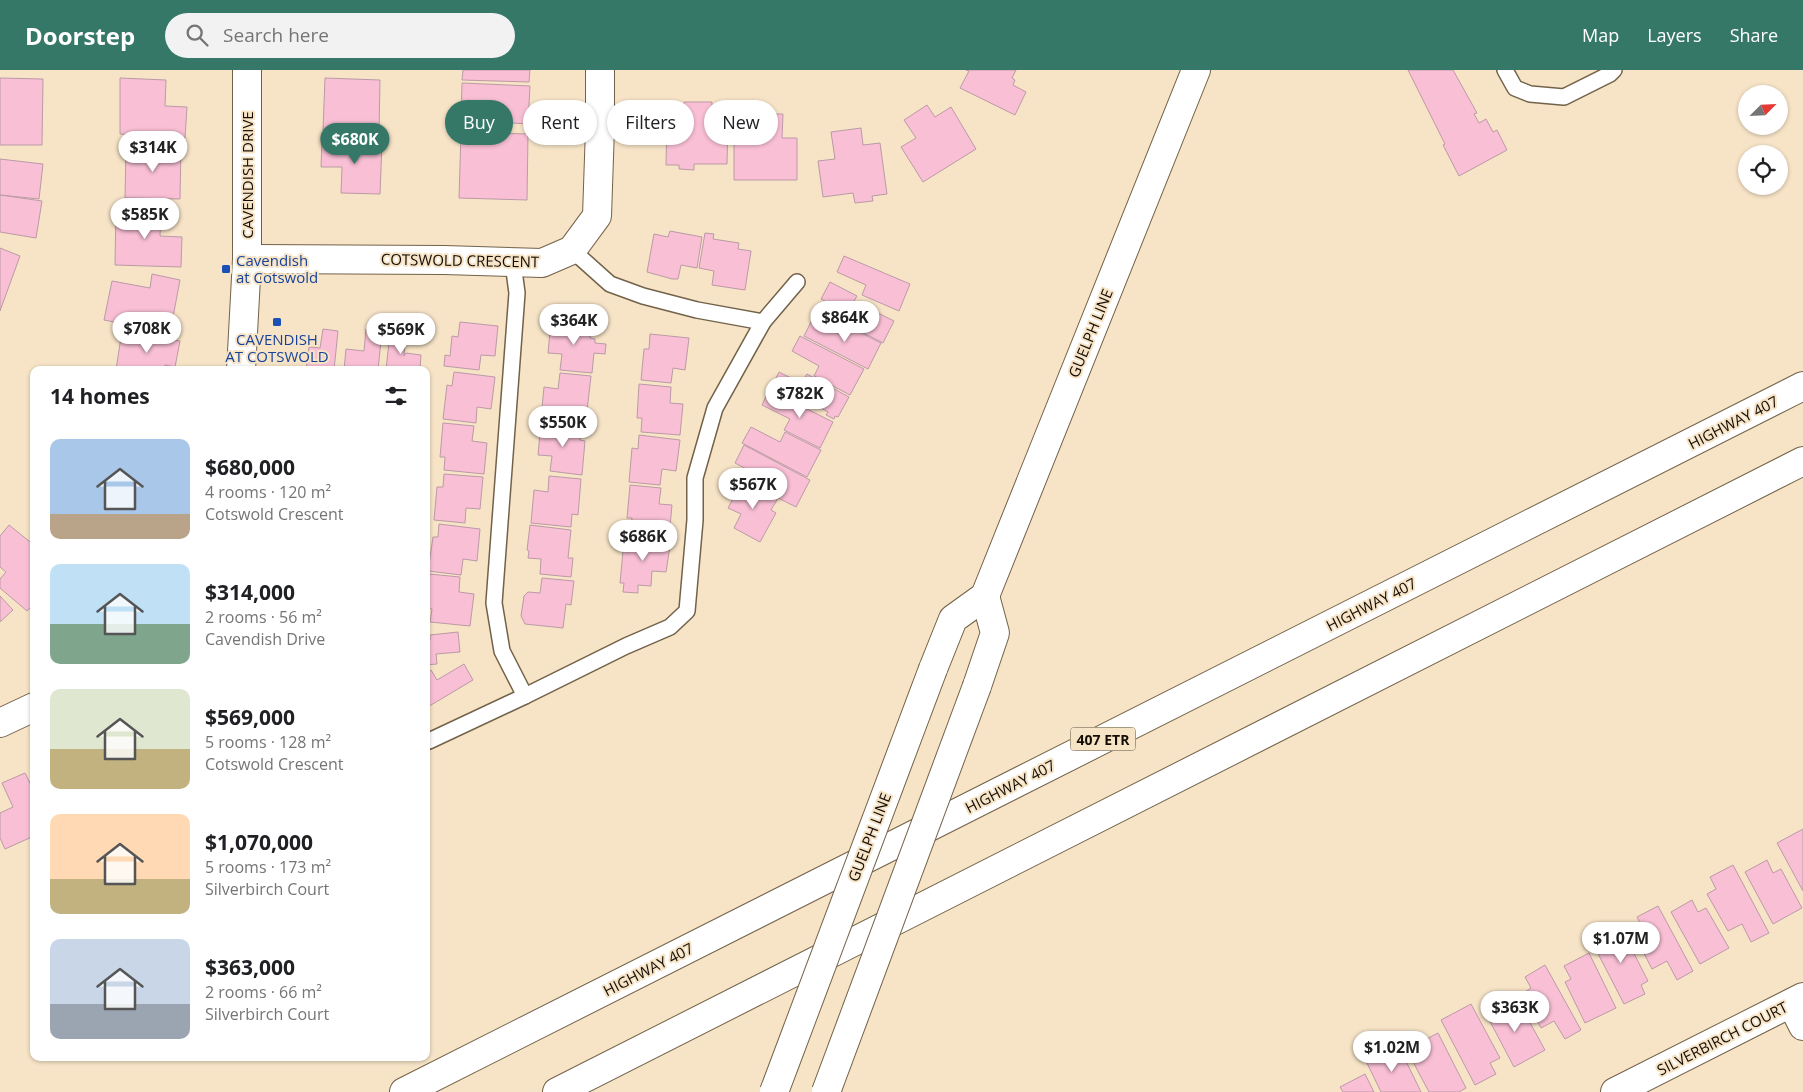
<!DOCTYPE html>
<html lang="en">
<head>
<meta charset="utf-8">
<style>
	:root { --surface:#fff; --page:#f2f2f2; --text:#202124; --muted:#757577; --accent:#367868 }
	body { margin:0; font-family:"Open Sans",sans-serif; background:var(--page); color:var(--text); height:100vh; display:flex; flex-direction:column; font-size:19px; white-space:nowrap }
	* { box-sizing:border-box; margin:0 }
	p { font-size:16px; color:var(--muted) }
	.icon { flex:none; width:28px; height:28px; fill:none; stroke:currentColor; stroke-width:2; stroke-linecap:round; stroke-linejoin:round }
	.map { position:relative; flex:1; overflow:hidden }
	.sheet { position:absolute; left:30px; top:296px; width:400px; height:695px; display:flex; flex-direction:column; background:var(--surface); border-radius:10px; box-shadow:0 1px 4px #0004 }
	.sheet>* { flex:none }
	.hud { position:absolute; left:445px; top:30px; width:475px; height:45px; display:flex; gap:10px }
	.needle { width:32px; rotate:66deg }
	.controls { position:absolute; left:1738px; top:15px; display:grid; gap:10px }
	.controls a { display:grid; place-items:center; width:50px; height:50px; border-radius:50%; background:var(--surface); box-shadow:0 1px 4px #0004; font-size:25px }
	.price { position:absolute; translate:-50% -42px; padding:0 11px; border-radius:18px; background:#fff; color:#222; font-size:16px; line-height:32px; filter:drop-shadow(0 1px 2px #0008) }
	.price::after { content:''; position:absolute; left:50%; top:30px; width:15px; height:11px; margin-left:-8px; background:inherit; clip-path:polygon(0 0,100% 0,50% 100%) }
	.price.active { background:var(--accent); color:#fff }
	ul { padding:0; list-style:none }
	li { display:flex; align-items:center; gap:15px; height:125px; padding:0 20px }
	li span { display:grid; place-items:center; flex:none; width:140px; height:100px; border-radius:10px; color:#555 }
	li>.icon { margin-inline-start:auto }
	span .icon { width:60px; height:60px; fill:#fffc; stroke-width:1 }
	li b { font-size:21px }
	h2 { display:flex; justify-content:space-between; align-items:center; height:60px; padding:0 20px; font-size:21px }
	.chip { padding:0 18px; border-radius:22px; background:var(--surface); box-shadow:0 1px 4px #0004; font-size:18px; line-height:45px }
	.chip.active { background:var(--accent); color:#fff }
	header { display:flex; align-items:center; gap:30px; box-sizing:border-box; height:70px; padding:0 25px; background:var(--accent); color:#fff }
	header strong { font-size:24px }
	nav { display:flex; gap:28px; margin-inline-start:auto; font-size:18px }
	.search { width:350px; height:45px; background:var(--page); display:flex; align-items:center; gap:12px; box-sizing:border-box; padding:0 18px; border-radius:28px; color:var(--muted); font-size:19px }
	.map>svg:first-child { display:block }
	.building { fill:#f9bfd5; stroke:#bb9aa6 }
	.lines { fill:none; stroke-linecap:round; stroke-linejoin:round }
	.service-casing { stroke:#726249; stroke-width:18 }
	.minor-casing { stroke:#726249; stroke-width:30 }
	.tertiary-casing { stroke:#726249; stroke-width:30 }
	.secondary-casing { stroke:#726249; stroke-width:30 }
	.motorway-casing { stroke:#726249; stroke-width:30 }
	.service { stroke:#fff; stroke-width:15 }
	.minor { stroke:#fff; stroke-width:28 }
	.tertiary { stroke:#fff; stroke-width:28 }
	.secondary { stroke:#fff; stroke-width:28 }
	.motorway { stroke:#fff; stroke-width:28 }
	.secondary-bridge-casing { stroke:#726249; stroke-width:30; stroke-linecap:butt }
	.secondary-bridge { stroke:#fff; stroke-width:28 }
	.transit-dot { fill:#1a4fb4; stroke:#f7e4c7; stroke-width:2 }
	.labels { text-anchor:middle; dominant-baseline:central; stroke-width:4; stroke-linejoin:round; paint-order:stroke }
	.shield { fill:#f7e4c7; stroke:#584e3f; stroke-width:1 }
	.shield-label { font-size:14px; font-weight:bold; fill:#140d05 }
	.street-label { font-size:15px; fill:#140d05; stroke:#f7e4c7 }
	.transit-label { font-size:15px; fill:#164399; stroke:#f7e4c7; text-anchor:start }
</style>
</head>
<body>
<header>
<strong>Doorstep</strong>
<div class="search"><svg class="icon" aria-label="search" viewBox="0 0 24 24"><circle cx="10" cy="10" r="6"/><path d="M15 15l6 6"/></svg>Search here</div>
<nav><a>Map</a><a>Layers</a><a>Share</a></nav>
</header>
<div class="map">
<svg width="1803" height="1022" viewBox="0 0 1803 1022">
	<rect width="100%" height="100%" fill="#f7e4c7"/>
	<g class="building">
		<polygon points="463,0 530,0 529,12 462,10"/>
		<polygon points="966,0 1016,0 1012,8 1015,10 1013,15 1026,22 1015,45 960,18 969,1"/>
		<polygon points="1408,0 1453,0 1477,43 1474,44 1479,53 1486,49 1493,62 1497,60 1507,80 1459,106 1443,75 1445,74"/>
		<polygon points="0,8 43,9 42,75 0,75"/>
		<polygon points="120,8 166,10 165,36 187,37 185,68 120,64"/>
		<polygon points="325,8 380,10 379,62 323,60"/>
		<polygon points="462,13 530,16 528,54 461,50"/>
		<polygon points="684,32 712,32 712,42 726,42 728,48 727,94 694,94 694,100 679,99 679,95 666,95 667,48 683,48"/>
		<polygon points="927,35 935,47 951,37 976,79 923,112 901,77 916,68 904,50"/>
		<polygon points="751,44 783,44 782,68 797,68 797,110 734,110 734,67 751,66"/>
		<polygon points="861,58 863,75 880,73 887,124 872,126 873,131 855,133 853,123 823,127 818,91 835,89 831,62"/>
		<polygon points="461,62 528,64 527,130 459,128"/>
		<polygon points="322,71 382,73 380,124 341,123 342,97 321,97"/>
		<polygon points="126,76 181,77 180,129 125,128"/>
		<polygon points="0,89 43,94 39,129 0,125"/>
		<polygon points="0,125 42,131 36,168 0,162"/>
		<polygon points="116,139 161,140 160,166 182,167 181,197 115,195"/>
		<polygon points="670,161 702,167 697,198 681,195 678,209 672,209 647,202 654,164 668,167"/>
		<polygon points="705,163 714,164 713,169 739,173 738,179 751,181 745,220 712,215 714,201 699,198"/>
		<polygon points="0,178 20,186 0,241"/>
		<polygon points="844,186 910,214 899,241 862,225 866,215 837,202"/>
		<polygon points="152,204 180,210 170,263 104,250 112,211 150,218"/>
		<polygon points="830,212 857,226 854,231 894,251 883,273 839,250 844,241 821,229"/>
		<polygon points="812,250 841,265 845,255 881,273 868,299 804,266"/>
		<polygon points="551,251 591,255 590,268 595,269 595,273 606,274 605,284 594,283 592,303 560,300 562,284 548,283"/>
		<polygon points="460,252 498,256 495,286 481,285 479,300 444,296 445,285 450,286 452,266 458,267"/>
		<polygon points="323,259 338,261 334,300 306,300 309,277 320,278"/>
		<polygon points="366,259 382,261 378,300 344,300 346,279 364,281"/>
		<polygon points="390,262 406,263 404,286 406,283 421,285 420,300 386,300"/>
		<polygon points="650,264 689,268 685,300 673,298 671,313 641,310 644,279 649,279"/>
		<polygon points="151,266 180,271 175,297 165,295 164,300 116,300 121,267 150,272"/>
		<polygon points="800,266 864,299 850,325 814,306 819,296 792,281"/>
		<polygon points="454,302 495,307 491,339 477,337 476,353 443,349 447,315 452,316"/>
		<polygon points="779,302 801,313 807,304 849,327 838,347 835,346 834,349 826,345 828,342 798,326 795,331 771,318"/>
		<polygon points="560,303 591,306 587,341 582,341 581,352 541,348 544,317 558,319"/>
		<polygon points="639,314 671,317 670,333 683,334 680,365 641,362 642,348 637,348"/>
		<polygon points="769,320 833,352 820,378 784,360 790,349 762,335"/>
		<polygon points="443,353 474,356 472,371 487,373 484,404 444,400 445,387 440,387"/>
		<polygon points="541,353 581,357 580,370 585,371 582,405 550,401 552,386 538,385"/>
		<polygon points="751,357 780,372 785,362 821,380 807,407 742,373"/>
		<polygon points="639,365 680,370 676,401 662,399 660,415 629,412 632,378 638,379"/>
		<polygon points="744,375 810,410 796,437 758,418 763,408 735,393"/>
		<polygon points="444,404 483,407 480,439 466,438 465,453 434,450 437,417 443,417"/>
		<polygon points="549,406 581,409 578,445 572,444 571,457 531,453 534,420 548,422"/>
		<polygon points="743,410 778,428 771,440 776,443 760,472 734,458 741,444 728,438"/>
		<polygon points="630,415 661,418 659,434 672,435 669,467 631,463 632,448 627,448"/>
		<polygon points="439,454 480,459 477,491 463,489 461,505 428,501 433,467 438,467"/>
		<polygon points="9,455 34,475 34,534 27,541 0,518 0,509 6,502 0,497 0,466"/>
		<polygon points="530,455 571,460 568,488 573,488 571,507 540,504 541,489 528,488 529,481 527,480"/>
		<polygon points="630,466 669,471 670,476 666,502 652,501 651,516 638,515 638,523 623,522 624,513 620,513 623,481 628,482"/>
		<polygon points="429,504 460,507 459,522 474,524 470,556 430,552 432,539 426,538"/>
		<polygon points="542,508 574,511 571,535 566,534 563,558 525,554 521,546 524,526 528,522 540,523"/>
		<polygon points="0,526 13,540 0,552"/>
		<polygon points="458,562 460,582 436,584 437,594 426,595 426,571 430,570 430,565"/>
		<polygon points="464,594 473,610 426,638 426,603 431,600 437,610"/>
		<polygon points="25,703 34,721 34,766 5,779 0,768 0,743 13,737 2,713"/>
		<polygon points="1803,759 1803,821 1777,773"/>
		<polygon points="1767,790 1773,803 1781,799 1802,838 1773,854 1745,802"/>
		<polygon points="1733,795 1769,863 1751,872 1742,854 1728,861 1707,824 1716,819 1710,807"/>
		<polygon points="1692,830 1698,842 1706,838 1729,878 1700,894 1671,842"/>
		<polygon points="1658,836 1693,901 1677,910 1667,891 1652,899 1634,864 1643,859 1637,847"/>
		<polygon points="1620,856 1648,911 1641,915 1645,924 1624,934 1591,870"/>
		<polygon points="1589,883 1616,938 1585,953 1565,912 1571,909 1564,896"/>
		<polygon points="1545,895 1581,960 1565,969 1554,951 1541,958 1522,924 1531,918 1525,907"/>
		<polygon points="1507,930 1513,943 1522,938 1545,980 1514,997 1485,942"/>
		<polygon points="1471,934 1500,988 1490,993 1496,1004 1475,1015 1441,950"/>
		<polygon points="1438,963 1466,1018 1459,1022 1429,1022 1412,990 1421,986 1415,975"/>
		<polygon points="1386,978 1393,991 1403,985 1421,1022 1381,1022 1365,989"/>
		<polygon points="1365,1004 1374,1022 1343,1022 1340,1017"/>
	</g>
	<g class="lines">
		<defs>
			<g id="service">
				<polyline points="1505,0 1515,18 1530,24 1564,27 1610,4 1614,0"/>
				<polyline points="572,180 610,214 643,226 697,240 763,252"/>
				<polyline points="513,193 517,223 494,533 502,581 525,626 626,576 670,557 687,541 695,450 695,408 715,338 763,252 797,212"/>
				<polyline points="429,671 525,626"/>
			</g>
			<g id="minor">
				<polyline points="247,189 444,190 542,193 572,180 597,146 600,58 600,0"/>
				<polyline points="1792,934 1803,956"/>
				<polyline points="1615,1022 1803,927"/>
			</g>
			<g id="tertiary">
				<polyline points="241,300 247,189 247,0"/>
				<polyline points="0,653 34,637"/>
			</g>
			<g id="secondary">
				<polyline points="933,599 953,549 985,526 1196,0"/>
				<polyline points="977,616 995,563 985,526"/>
			</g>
			<g id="motorway">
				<polyline points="404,1022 1803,316"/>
				<polyline points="557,1022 1803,391"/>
			</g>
		</defs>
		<use href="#service" class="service-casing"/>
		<use href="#minor" class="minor-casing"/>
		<use href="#tertiary" class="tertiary-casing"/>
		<use href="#secondary" class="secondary-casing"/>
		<use href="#motorway" class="motorway-casing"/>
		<use href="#service" class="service"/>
		<use href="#minor" class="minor"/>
		<use href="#tertiary" class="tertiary"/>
		<use href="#secondary" class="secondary"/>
		<use href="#motorway" class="motorway"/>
		<defs>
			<g id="secondary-bridge">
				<polyline points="774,1022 933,599"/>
				<polyline points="826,1022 977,616"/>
			</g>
		</defs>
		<use href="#secondary-bridge" class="secondary-bridge-casing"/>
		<use href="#secondary-bridge" class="secondary-bridge"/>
	</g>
	<g class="transit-dot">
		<rect x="221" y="194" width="10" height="10" rx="2.5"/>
		<rect x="272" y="247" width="10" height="10" rx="2.5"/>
	</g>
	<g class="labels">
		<rect class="shield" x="1070.5" y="657.5" width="65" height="23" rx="4"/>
		<g class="shield-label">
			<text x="1103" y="669">407 ETR</text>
		</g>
		<g class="street-label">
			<text transform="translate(247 105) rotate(-90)">CAVENDISH DRIVE</text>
			<text transform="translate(460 190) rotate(1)">COTSWOLD CRESCENT</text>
			<text transform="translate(1090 263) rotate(-68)">GUELPH LINE</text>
			<text transform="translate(1733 352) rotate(-27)">HIGHWAY 407</text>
			<text transform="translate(1371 534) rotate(-27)">HIGHWAY 407</text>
			<text transform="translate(1010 716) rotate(-27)">HIGHWAY 407</text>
			<text transform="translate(869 767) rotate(-69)">GUELPH LINE</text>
			<text transform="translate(648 899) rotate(-27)">HIGHWAY 407</text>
			<text transform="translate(1722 968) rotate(-27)">SILVERBIRCH COURT</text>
		</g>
		<g class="transit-label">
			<text x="236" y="190">Cavendish<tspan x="236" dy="17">at Cotswold</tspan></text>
			<text x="277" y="269" text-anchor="middle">CAVENDISH<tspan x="277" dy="17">AT COTSWOLD</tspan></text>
		</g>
	</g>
</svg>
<div class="controls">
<a><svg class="needle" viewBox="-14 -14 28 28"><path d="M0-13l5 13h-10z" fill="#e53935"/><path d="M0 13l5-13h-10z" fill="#757577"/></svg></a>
<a><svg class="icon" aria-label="locate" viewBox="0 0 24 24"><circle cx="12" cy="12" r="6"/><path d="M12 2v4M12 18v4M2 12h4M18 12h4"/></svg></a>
</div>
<b class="price active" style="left:355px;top:95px">$680K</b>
<b class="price" style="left:153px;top:103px">$314K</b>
<b class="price" style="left:145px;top:170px">$585K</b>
<b class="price" style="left:845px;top:273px">$864K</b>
<b class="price" style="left:574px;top:276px">$364K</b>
<b class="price" style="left:147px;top:284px">$708K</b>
<b class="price" style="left:401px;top:285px">$569K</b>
<b class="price" style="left:800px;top:349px">$782K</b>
<b class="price" style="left:563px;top:378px">$550K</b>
<b class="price" style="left:753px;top:440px">$567K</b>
<b class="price" style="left:643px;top:492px">$686K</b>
<b class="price" style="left:1621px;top:894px">$1.07M</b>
<b class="price" style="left:1515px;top:963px">$363K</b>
<b class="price" style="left:1392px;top:1003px">$1.02M</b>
<div class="hud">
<a class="chip active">Buy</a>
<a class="chip">Rent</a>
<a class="chip">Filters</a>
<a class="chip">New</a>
</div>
<section class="sheet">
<h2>14 homes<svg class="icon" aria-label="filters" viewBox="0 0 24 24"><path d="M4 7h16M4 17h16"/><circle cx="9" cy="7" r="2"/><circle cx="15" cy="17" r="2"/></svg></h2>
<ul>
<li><span style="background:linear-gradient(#a9c7e8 75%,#b9a48a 0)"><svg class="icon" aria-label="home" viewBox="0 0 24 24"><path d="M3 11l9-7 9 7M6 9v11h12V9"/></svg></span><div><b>$680,000</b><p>4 rooms · 120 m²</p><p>Cotswold Crescent</p></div></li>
<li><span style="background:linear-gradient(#bfe0f5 60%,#7fa58c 0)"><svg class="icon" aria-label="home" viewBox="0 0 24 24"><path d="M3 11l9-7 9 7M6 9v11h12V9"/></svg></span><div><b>$314,000</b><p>2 rooms · 56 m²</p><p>Cavendish Drive</p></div></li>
<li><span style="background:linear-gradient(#dfe7d0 60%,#c2b280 0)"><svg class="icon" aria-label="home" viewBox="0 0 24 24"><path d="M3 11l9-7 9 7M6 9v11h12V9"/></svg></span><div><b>$569,000</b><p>5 rooms · 128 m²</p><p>Cotswold Crescent</p></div></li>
<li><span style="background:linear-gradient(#ffd9b3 65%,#c2b280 0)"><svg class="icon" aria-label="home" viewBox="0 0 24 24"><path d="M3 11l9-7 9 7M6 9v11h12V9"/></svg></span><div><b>$1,070,000</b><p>5 rooms · 173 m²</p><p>Silverbirch Court</p></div></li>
<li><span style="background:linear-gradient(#c9d6e8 65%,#9aa5b1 0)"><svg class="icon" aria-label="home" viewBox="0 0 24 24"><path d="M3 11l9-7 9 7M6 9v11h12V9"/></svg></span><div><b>$363,000</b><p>2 rooms · 66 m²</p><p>Silverbirch Court</p></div></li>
</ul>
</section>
</div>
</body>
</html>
